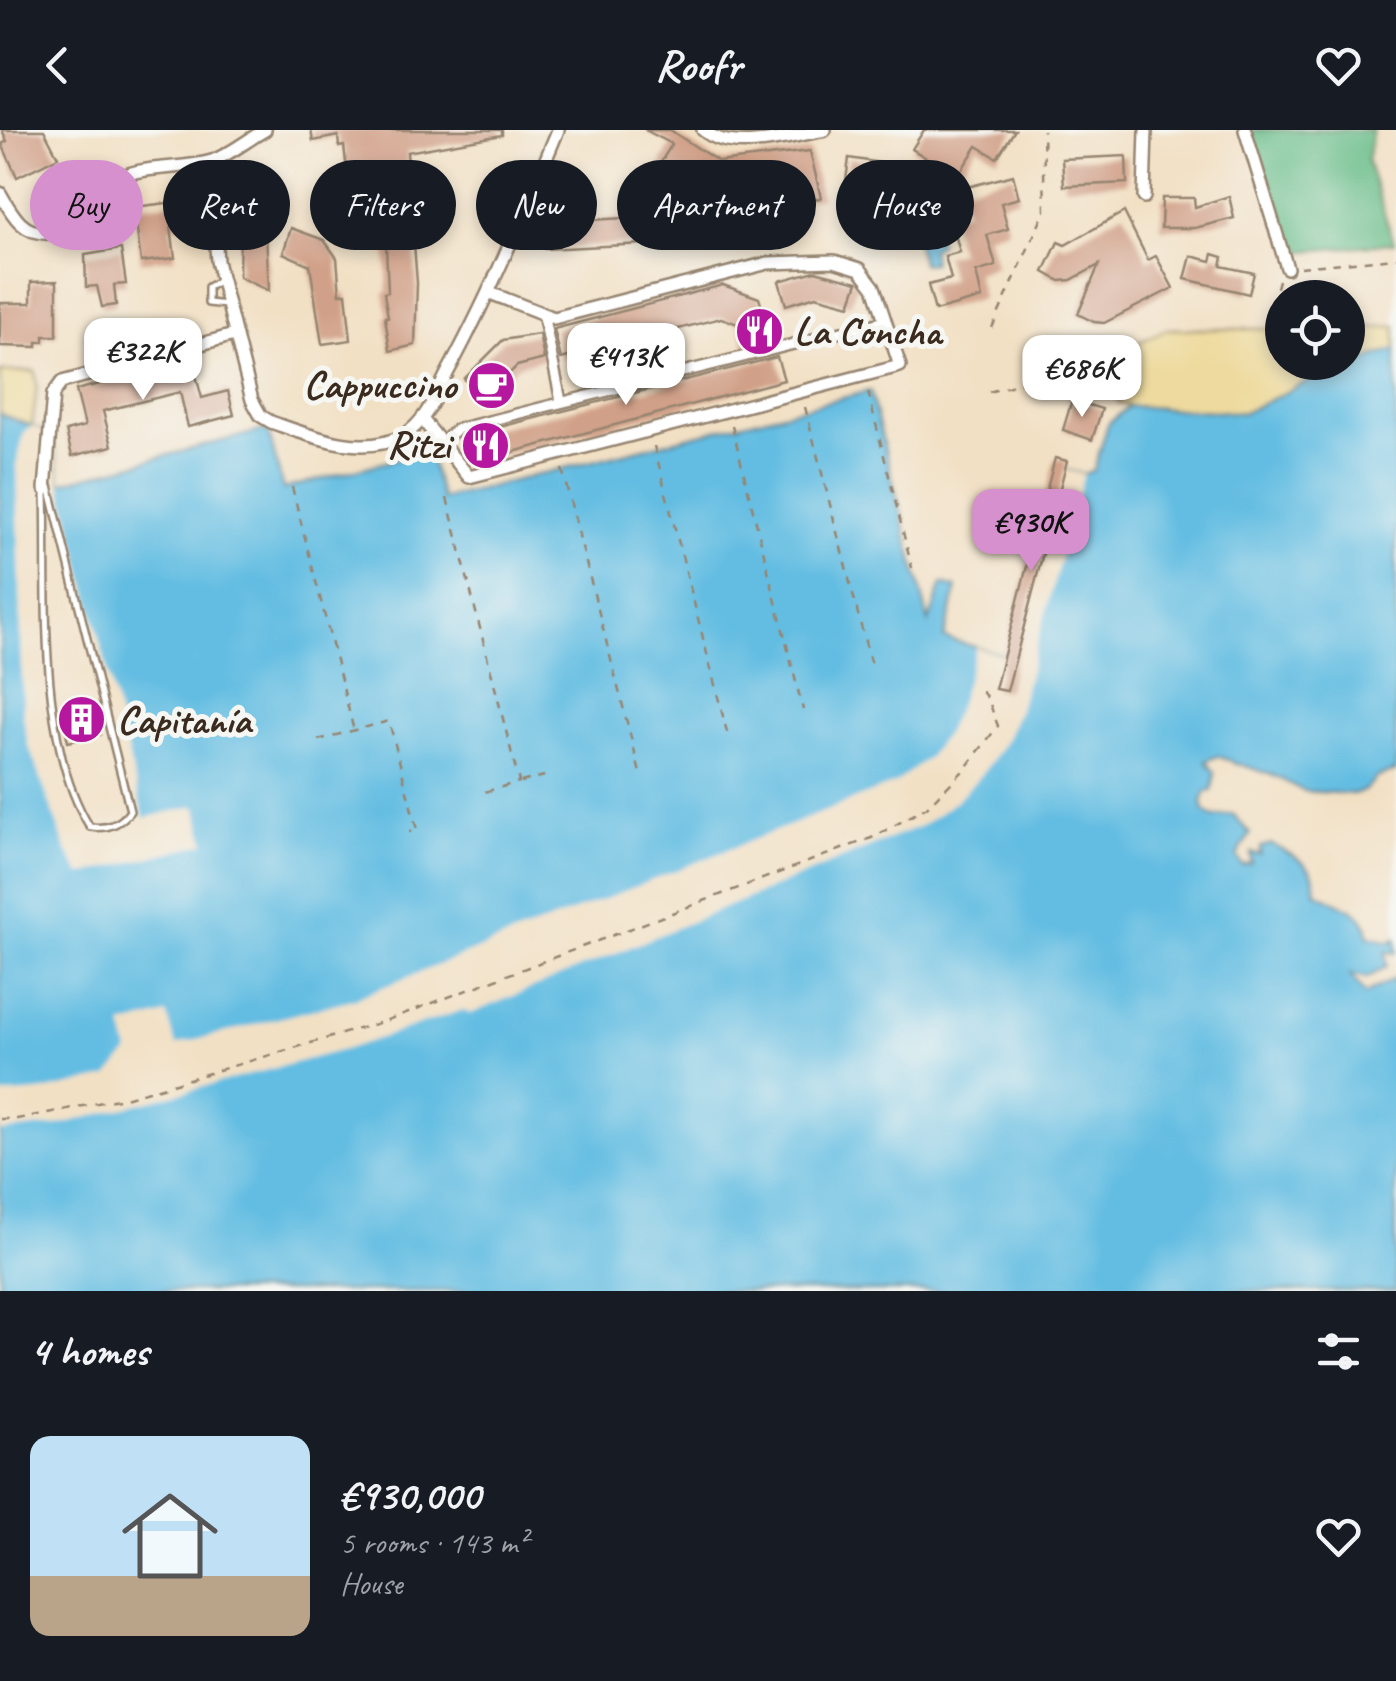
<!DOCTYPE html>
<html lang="en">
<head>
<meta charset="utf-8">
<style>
	:root { --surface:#171b24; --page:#242831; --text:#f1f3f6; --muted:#9ea1a6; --accent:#d690ce }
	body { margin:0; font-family:Caveat,sans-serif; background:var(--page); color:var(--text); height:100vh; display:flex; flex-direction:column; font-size:38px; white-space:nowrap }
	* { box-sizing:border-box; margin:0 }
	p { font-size:32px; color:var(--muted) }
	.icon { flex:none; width:55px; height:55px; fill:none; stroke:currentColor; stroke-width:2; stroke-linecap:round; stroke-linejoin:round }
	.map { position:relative; height:1161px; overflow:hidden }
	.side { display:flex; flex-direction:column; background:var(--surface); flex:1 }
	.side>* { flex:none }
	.banner { position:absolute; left:30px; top:30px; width:1338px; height:90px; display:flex; gap:20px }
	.buttons { position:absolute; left:1265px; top:150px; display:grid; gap:20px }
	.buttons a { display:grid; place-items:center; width:100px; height:100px; border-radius:50%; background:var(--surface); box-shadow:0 5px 15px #0003; font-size:50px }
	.price { position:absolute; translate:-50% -85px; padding:0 22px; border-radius:20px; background:#fff; color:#222; font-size:32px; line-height:65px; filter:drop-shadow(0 2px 5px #0008) }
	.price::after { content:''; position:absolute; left:50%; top:60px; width:30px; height:22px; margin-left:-15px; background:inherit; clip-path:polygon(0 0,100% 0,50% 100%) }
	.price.on { background:var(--accent); color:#111 }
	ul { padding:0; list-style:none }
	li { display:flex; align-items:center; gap:30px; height:250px; padding:0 30px }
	li span { display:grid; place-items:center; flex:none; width:280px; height:200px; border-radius:20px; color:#555 }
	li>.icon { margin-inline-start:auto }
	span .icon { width:120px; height:120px; fill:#fffc; stroke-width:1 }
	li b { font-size:42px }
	h2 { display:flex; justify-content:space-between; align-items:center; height:120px; padding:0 30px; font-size:42px }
	.chip { padding:0 35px; border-radius:45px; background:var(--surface); box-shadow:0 5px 15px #0003; font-size:35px; line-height:90px }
	.chip.on { background:var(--accent); color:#111 }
	header { display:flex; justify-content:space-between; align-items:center; height:130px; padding:0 30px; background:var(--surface); font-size:45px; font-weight:600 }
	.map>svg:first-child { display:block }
	.forest { fill:#6bbd8a; stroke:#537454; stroke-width:2.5 }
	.sand { fill:#eeda9e; stroke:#94825e; stroke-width:2.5 }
	.water { fill:#64bde2; stroke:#507480; stroke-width:2.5 }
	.pier { fill:#f2e0c4 }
	.building { fill:#d1a088 }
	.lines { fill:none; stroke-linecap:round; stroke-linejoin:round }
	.service-casing { stroke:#968571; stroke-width:10 }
	.pedestrian-casing { stroke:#968571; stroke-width:14 }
	.minor-casing { stroke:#968571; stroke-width:16 }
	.path { stroke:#968571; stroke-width:2.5; stroke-dasharray:8 8; stroke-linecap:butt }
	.service { stroke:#fff; stroke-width:5 }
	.pedestrian { stroke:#fff; stroke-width:9 }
	.minor { stroke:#fff; stroke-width:11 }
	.labels { text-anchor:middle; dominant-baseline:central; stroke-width:10; stroke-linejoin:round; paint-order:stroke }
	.poi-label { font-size:40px; font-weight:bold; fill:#3b2a1e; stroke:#f6f6f2; text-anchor:start }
</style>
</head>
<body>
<header><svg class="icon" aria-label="back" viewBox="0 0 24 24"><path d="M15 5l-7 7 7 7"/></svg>Roofr<svg class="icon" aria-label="heart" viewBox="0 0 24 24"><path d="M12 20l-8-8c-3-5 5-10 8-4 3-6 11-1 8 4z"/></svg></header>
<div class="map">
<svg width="1396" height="1161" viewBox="0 0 1396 1161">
	<rect width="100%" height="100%" fill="#f6f6f2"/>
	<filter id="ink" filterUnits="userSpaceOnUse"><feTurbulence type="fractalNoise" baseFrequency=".01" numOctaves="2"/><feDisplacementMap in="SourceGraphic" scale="20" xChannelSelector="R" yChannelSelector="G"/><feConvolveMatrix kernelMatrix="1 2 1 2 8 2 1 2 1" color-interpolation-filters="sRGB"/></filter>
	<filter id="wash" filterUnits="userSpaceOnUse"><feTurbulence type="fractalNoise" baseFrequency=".0048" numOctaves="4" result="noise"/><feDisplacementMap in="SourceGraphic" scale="40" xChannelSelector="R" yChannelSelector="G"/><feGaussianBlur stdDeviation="2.25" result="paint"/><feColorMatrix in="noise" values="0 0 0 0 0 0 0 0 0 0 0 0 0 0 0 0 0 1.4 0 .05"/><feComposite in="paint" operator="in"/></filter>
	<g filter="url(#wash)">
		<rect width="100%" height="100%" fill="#f2e0c4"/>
		<polygon class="forest" points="1250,0 1373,0 1367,31 1394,113 1296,122"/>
		<g class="sand">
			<polygon points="1396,196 1396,219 1311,250 1243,283 1129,276 1119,273 1099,231 1167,199 1282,199 1282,232 1348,232 1348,199"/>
			<polygon points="35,241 37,257 32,296 0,284 0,242"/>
		</g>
		<g class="water">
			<polygon points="936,57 941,78 932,83 939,114 931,119 933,132 922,134 915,107 922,105 922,99 929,97 927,92 914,93 913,81 921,78 912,63"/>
			<path d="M1396,219V641L1377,647L1364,661L1354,664L1303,661L1277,647L1217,626L1206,631L1215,643L1212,661L1206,662L1202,671L1204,681L1213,687L1233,684L1250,704L1237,726L1242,735L1251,733V723L1260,724L1261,717L1271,714C1290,724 1319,735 1315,761C1334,774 1368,778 1368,805L1389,812L1396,809V823L1386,822L1387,836L1367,848L1350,844L1365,864L1396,848V1161H0V284L52,304L61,353L268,299L283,359L428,321L442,369L870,261L929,492L942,454L957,458L944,508L1015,528L1061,339L1084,344L1094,340L1108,294L1129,276L1243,283L1311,250Z"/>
		</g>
		<g class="pier">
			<polygon points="32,296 52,304 61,353 144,688 196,676 206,713 81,745 66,719 28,614 23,586 17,334 24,302"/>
			<polygon points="1061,339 1084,344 1019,579 1004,613 982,644 955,672 923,695 470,884 463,880 347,919 55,996 0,1002 0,965 39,962 108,947 129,922 122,896 167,884 176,915 353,869 896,653 928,627 946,602 959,574 976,517 1015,528"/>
		</g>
		<g id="blocks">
			<g class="building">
				<polygon points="2,0 44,0 58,27 17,47 2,14 7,11"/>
				<polygon points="311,0 502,0 502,5 407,22 417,153 415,215 390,221 385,187 388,187 384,163 388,162 386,115 380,116 377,102 386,101 384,49 370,62 350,66 344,16 339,17 338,6 313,11"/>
				<polygon points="645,0 670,0 719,32 810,21 821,68 764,78 759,63 736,66 741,80 661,107 654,86 662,30 672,14"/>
				<polygon points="924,0 1015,0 997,28 977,16 957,47 912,19"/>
				<polygon points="1126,26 1127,53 1064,56 1062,29"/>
				<polygon points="849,28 900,36 894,74 844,66"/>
				<polygon points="1013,45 1019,68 1001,73 1008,99 987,105 996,136 976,142 982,168 935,181 928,155 951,149 945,126 960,122 950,86 966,81 960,59"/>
				<polygon points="264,66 269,161 239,147 240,102 232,102 234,67"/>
				<polygon points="1229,66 1234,88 1195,98 1161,98 1162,68 1194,68 1195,77"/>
				<polygon points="176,72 181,95 171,97 175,128 141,132 134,77"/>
				<polygon points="1124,82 1148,130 1156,126 1173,158 1104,193 1094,192 1078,184 1099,135 1071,150 1060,151 1044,142 1058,112 1065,115"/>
				<polygon points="643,87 644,114 545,119 555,92"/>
				<polygon points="291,98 324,110 337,128 340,164 346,163 351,210 322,214 310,135 283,123"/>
				<polygon points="121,119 126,154 114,155 116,175 102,177 97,156 86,157 85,125"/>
				<polygon points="1213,124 1223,127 1221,136 1254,143 1249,164 1185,149 1191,126 1211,131"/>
				<polygon points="815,141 858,152 850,175 816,166 786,175 779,151"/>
				<polygon points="57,151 57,206 44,206 44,212 37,212 37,217 0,216 0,173 31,173 31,152"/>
				<polygon points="723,155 759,168 773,211 746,218 738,194 721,188 561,229 554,199"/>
				<polygon points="539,204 544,229 517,236 483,269 464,249 503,210"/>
				<polygon points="777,227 784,250 483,330 476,303"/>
				<polygon points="192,231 202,268 228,261 234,285 188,297 180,262 103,281 112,316 72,326 66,301 85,296 76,260"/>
				<polygon points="1072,270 1102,279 1092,310 1063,300"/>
				<polygon points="1055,328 1067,331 1007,561 995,559"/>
				<polygon points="75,578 95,583 100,605 68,612 65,597"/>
			</g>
		</g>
	</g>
	<g filter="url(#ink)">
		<use href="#blocks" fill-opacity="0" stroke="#968571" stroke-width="2.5"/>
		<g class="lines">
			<defs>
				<g id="service">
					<polyline points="219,151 208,157 208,173 227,175"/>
					<path d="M45,362C48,461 36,611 90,697C107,699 120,695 130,681L49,356"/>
				</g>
				<g id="pedestrian">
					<polyline points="543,184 561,271"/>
					<polyline points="441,313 457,299 885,191"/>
				</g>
				<g id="minor">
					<path d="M703,0C732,25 790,6 825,0"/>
					<polyline points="1245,0 1287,138"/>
					<path d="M210,32L217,131L252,270L261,286L271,292C311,306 363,328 404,305C428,291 438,259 451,236C492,160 525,80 558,0"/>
					<path d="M0,63C12,84 22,105 50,103C75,101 88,67 107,54C138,33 178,41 212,31C231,24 247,10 265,0"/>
					<polyline points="1144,67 1146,0"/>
					<polyline points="422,289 469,347 900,236 874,157 860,139 834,131 768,133 554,188 490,163"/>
					<polyline points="45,359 53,264 62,252 234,205"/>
				</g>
			</defs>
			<use href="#service" class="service-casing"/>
			<use href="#pedestrian" class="pedestrian-casing"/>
			<use href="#minor" class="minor-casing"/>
			<g class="path">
				<polyline points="1300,137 1396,128"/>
				<polyline points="1279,150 1274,169 1282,180"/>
				<polyline points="992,198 1045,81 1043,0"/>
				<polyline points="868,262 912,438"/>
				<polyline points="989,262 1069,239 1101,236"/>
				<polyline points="805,277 871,535"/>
				<polyline points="732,296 803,580"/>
				<polyline points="654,316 729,610"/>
				<polyline points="562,339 640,643"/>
				<polyline points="292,357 354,601"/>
				<polyline points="447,368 519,652 481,663"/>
				<polyline points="318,610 389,591 417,700 409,702"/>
				<polyline points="521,652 552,644"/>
				<polyline points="0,989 17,989 128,967 382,892 874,707 927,677 964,640 998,596 988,569 979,558"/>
			</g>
			<use href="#service" class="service"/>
			<use href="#pedestrian" class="pedestrian"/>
			<use href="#minor" class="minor"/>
		</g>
	</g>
	<defs>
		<symbol id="restaurant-disc" viewBox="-11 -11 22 22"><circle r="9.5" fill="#b5179e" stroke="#f6f6f2"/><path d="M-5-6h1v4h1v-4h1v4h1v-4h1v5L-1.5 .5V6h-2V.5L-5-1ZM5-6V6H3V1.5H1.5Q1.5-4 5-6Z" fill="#fff"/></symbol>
		<symbol id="cafe-disc" viewBox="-11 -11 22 22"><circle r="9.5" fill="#b5179e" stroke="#f6f6f2"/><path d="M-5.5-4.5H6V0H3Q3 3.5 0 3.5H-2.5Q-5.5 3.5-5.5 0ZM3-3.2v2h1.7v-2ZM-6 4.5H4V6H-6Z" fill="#fff"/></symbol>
		<symbol id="building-disc" viewBox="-11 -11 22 22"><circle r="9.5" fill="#b5179e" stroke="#f6f6f2"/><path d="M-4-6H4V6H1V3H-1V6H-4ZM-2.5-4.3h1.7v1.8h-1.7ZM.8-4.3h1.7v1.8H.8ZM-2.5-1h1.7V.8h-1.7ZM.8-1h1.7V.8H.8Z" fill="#fff"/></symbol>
	</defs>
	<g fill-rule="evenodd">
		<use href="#restaurant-disc" x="732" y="174" width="55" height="55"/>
		<use href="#cafe-disc" x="464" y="228" width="55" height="55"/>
		<use href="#restaurant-disc" x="458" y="288" width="55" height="55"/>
		<use href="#building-disc" x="54" y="562" width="55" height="55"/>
	</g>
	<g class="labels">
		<g class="poi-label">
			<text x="794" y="201">La Concha</text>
			<text x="456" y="255" text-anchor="end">Cappuccino</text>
			<text x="450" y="315" text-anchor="end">Ritzi</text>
			<text x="117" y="590">Capitanía</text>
		</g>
	</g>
</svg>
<div class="buttons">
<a><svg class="icon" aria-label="locate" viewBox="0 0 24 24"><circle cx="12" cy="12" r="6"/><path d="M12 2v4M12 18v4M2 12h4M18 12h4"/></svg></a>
</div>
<b class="price" style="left:143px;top:273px">€322K</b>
<b class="price" style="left:626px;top:278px">€413K</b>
<b class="price" style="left:1082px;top:290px">€686K</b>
<b class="price on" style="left:1031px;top:444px">€930K</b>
<div class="banner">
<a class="chip on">Buy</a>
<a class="chip">Rent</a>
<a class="chip">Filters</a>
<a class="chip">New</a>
<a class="chip">Apartment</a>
<a class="chip">House</a>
</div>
</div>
<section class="side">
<h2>4 homes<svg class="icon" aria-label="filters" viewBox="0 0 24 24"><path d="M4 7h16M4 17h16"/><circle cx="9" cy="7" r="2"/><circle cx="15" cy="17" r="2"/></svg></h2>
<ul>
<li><span style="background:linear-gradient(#bfe0f5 70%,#b9a48a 0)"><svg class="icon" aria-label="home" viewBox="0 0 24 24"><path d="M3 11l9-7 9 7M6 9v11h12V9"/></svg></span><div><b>€930,000</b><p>5 rooms · 143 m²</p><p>House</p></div><svg class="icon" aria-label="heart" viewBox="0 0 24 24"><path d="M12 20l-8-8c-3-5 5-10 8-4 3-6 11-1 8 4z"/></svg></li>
</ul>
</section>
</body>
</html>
